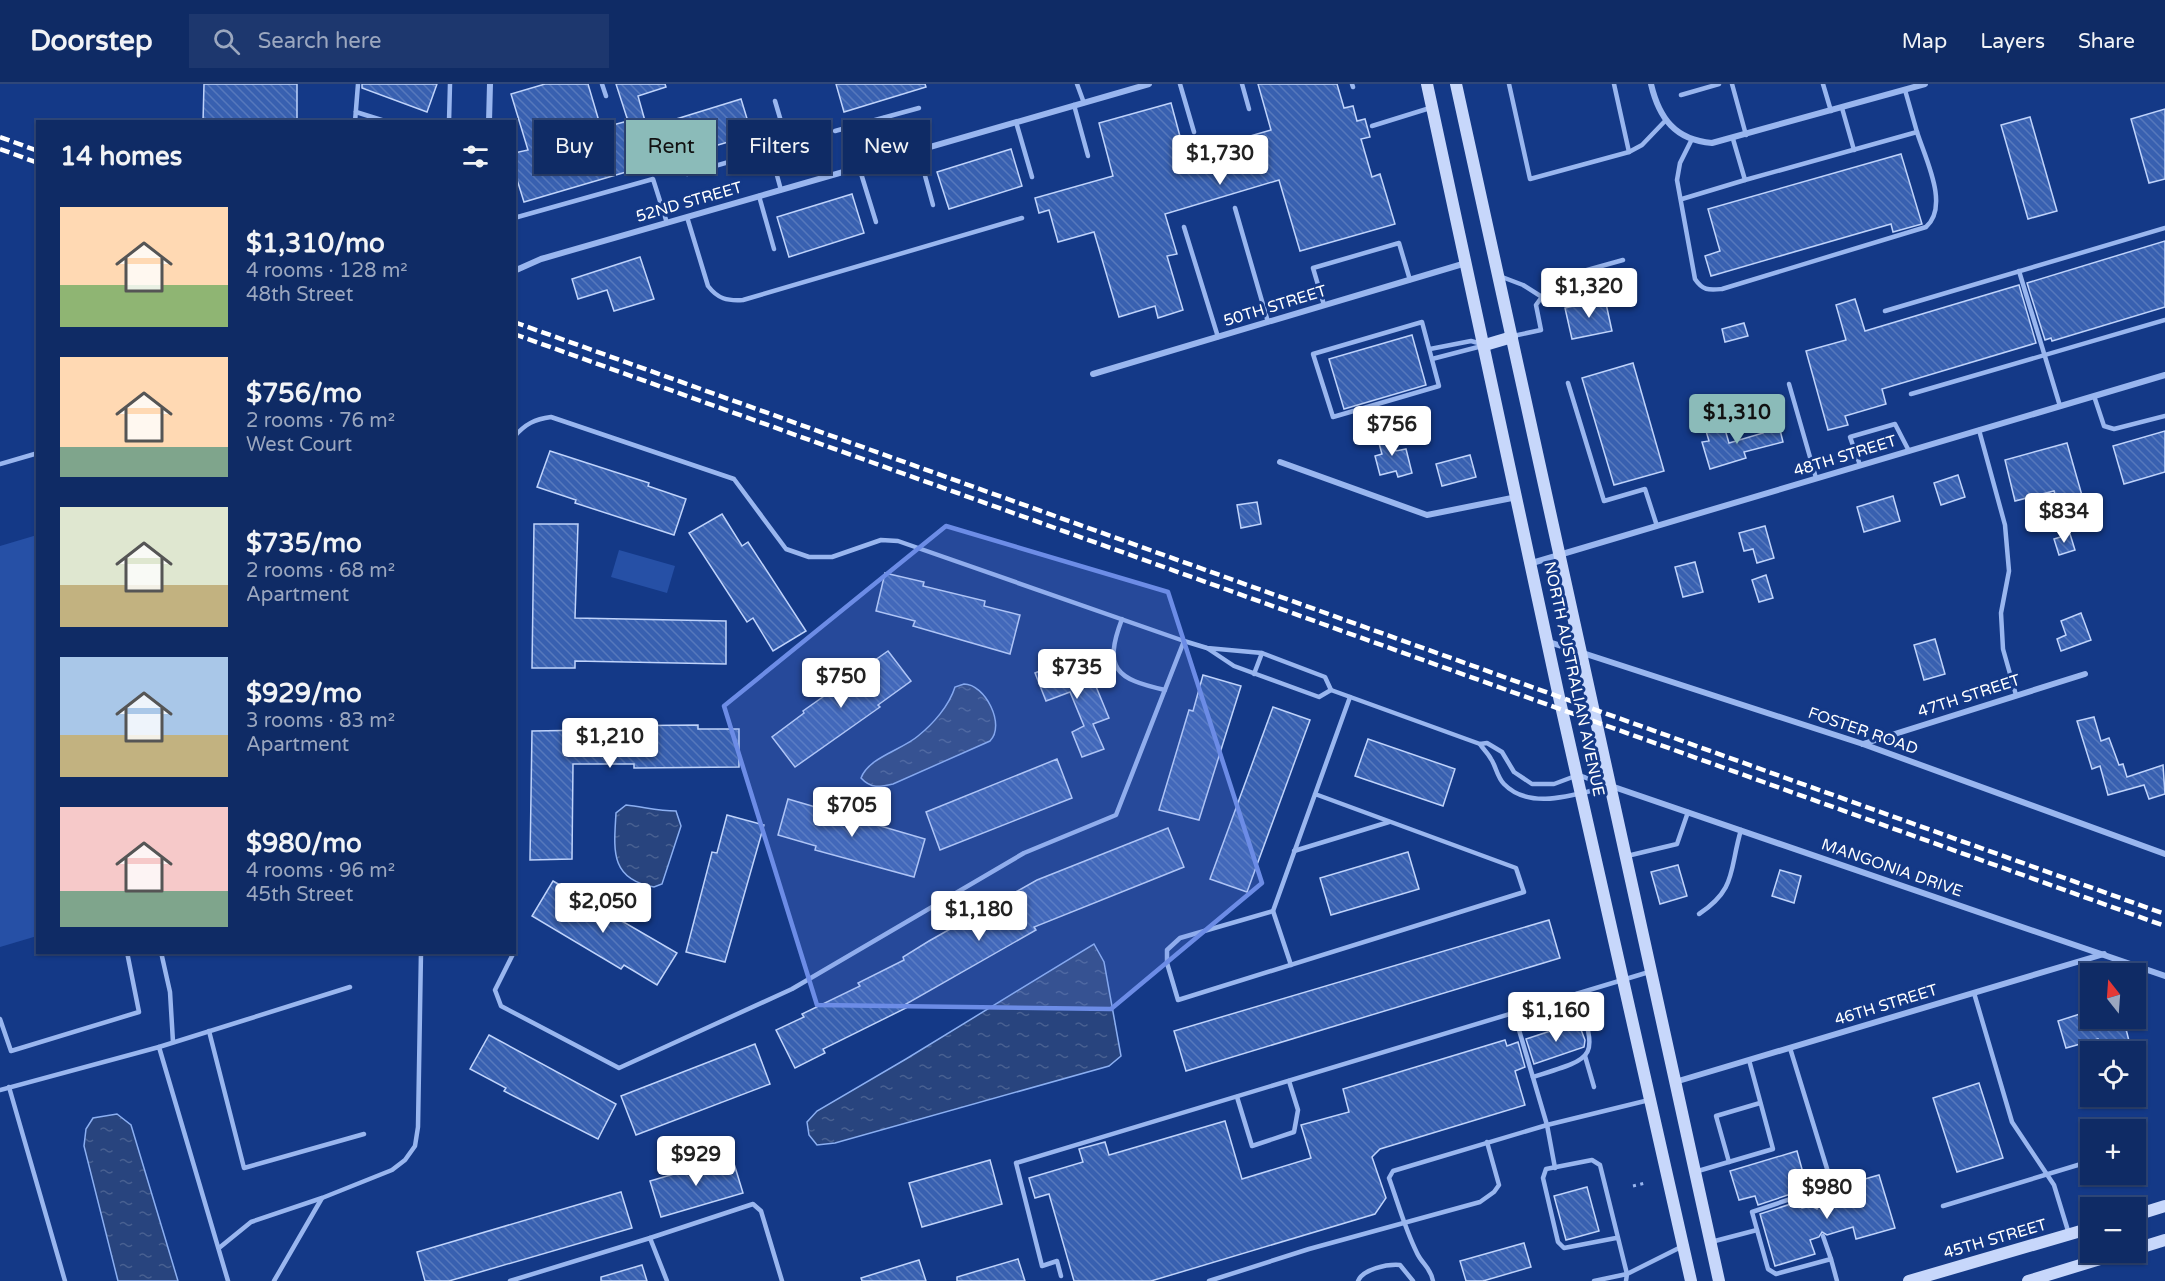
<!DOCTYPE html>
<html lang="en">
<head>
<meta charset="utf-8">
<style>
	:root { --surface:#0f2b65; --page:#1d376e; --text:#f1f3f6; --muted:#9ba7bf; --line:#2f4779; --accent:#8bbbb9 }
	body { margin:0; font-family:"Varela Round",sans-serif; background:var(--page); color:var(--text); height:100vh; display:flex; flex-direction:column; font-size:22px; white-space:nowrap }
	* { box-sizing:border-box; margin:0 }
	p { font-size:20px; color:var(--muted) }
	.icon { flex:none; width:33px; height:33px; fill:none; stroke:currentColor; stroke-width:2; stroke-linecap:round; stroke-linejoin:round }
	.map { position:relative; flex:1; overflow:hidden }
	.side { position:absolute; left:36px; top:36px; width:480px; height:834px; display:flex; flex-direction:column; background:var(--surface); border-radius:0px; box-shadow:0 2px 4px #0004,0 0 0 2px var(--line) }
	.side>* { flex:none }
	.banner { position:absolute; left:534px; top:36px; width:570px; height:54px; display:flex; gap:12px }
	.needle { width:39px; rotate:343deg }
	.buttons { position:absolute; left:2080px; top:879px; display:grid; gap:12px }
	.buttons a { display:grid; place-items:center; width:66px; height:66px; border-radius:0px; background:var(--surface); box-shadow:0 2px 4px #0004,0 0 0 2px var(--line); font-size:30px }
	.price { position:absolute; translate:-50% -51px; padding:0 14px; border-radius:6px; background:#fff; color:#222; font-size:20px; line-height:39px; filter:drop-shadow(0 2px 3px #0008) }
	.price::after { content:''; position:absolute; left:50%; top:36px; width:18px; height:14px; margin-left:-9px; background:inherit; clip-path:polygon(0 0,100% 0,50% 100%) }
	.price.on { background:var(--accent); color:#111 }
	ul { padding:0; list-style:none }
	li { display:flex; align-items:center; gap:18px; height:150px; padding:0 24px }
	li span { display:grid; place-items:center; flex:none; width:168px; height:120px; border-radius:0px; color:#555 }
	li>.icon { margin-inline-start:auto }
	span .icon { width:72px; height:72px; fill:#fffc; stroke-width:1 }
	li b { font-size:26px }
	h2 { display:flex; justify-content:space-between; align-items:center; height:72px; padding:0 24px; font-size:26px }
	.pill { padding:0 21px; border-radius:0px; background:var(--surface); box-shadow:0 2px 4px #0004,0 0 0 2px var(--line); font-size:21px; line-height:54px }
	.pill.on { background:var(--accent); color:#111 }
	header { display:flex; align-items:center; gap:36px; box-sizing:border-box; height:84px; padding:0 30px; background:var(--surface); border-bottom:2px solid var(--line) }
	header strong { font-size:28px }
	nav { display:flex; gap:33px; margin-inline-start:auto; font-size:21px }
	.search { width:420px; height:54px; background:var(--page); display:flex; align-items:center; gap:15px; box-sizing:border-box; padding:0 21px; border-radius:0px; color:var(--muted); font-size:22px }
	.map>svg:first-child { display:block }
	.park { fill:#2650a6 }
	.water { fill:url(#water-ripples); stroke:#8baff2; stroke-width:1.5 }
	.building { fill:url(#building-back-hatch); stroke:#bfd3fb; stroke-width:1.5 }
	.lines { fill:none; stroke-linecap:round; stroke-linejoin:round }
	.path { stroke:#99b6ef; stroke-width:3; stroke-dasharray:3 4.5; stroke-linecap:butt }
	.lane { stroke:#99b6ef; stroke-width:4.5 }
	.street { stroke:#99b6ef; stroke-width:6 }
	.secondary { stroke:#c7d7fb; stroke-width:12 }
	.rail { stroke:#fff; stroke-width:4.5; stroke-dasharray:10 4.5; stroke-linecap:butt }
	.marked { fill:#6c8ce6; fill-opacity:0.2; stroke:#6c8ce6; stroke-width:4.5; stroke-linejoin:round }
	.labels { text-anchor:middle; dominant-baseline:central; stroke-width:6; stroke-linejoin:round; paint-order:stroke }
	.street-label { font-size:16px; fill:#fff; stroke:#143987 }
</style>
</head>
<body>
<header>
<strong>Doorstep</strong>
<div class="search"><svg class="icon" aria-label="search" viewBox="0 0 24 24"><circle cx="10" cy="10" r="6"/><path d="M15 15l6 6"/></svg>Search here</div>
<nav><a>Map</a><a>Layers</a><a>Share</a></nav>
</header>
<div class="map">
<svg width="2165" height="1197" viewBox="0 0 2165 1197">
	<defs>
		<pattern id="water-ripples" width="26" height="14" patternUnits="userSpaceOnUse" patternTransform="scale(1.5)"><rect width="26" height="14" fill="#28447e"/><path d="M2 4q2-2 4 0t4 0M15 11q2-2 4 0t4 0" fill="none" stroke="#486091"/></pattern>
		<pattern id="building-back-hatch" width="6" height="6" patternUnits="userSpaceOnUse" patternTransform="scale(1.5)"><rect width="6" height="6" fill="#3860b0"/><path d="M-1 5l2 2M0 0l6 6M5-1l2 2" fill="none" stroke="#5678bc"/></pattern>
	</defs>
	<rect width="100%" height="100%" fill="#143987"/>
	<g class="park">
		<polygon points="37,451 37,852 0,863 0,462"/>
		<polygon points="619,466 675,482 667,509 611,493"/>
	</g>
	<g class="water">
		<path d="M964,600C985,600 1006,641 990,657L893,700C880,703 871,705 861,694C869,673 902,666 918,652C933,640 949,622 955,603Z"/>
		<path d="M626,721C644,723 659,727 676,727L681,742L662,800L654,803C609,795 614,765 616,729Z"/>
		<polygon points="1094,860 1104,878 1121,972 1109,982 835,1059 817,1061 809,1051 807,1038 817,1027 906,975"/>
		<polygon points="117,1030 131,1041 178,1197 118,1197 84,1062 86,1045 93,1034"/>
	</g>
	<g class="building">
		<polygon points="204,0 297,0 297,38 203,38"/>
		<polygon points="362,0 437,0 427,28 362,4"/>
		<polygon points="545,0 588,0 601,44 628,37 616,0 665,0 666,3 638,12 647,44 741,15 752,51 524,118 514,86 514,69 528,66 511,10"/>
		<polygon points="836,0 925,0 926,3 844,28"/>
		<polygon points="1258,0 1337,0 1344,24 1353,22 1357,37 1365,35 1370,53 1361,55 1372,93 1380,90 1395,140 1300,167 1279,96 1165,130 1177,170 1167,172 1183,226 1158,234 1155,222 1119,233 1094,148 1058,158 1049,126 1039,129 1035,114 1113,92 1099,39 1171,19 1185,71 1271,46"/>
		<polygon points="2165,25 2165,95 2149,99 2131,35"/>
		<polygon points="2030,33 2057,127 2028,135 2001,41"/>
		<polygon points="1011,65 1022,102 949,125 937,88"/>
		<polygon points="1901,70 1922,140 1893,148 1891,140 1711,192 1705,172 1720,167 1708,125"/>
		<polygon points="852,110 864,149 789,173 777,133"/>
		<polygon points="2165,157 2165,223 2052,257 2051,254 2045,256 2027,199"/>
		<polygon points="640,173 654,215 614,227 607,206 578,215 572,195"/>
		<polygon points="2019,201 2036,259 1882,305 1886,320 1845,332 1848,341 1828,346 1806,267 1846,256 1836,221 1855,215 1865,247"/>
		<polygon points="1605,215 1612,247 1572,255 1565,224"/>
		<polygon points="1744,239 1748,252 1725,258 1722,245"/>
		<polygon points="1412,251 1426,301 1344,325 1329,275"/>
		<polygon points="1633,279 1664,387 1614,401 1582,294"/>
		<polygon points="1778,338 1783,358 1744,368 1746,374 1710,385 1702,358 1709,357 1706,347 1724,342 1729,359 1763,349 1762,342"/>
		<polygon points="2165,347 2165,388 2124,400 2113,362"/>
		<polygon points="1391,348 1396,367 1406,365 1412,389 1398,393 1396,387 1380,391 1375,372 1382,370 1377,352"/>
		<polygon points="2067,359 2087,429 2062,436 2054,407 2015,417 2005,376"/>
		<polygon points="550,367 649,399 648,402 686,415 674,451 575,419 576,416 537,403"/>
		<polygon points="1470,371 1476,393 1442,402 1436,380"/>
		<polygon points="1958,391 1965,413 1941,421 1934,399"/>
		<polygon points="1893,412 1900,437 1864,448 1857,423"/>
		<polygon points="1257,418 1261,440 1241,444 1237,421"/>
		<polygon points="722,430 742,462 748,458 806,547 773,567 753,534 747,538 689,449"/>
		<polygon points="534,440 578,440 575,534 726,537 726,580 575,577 575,584 532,584"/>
		<polygon points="1765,442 1774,474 1757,479 1753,465 1744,467 1739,449"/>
		<polygon points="2070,450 2075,466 2059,471 2054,455"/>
		<polygon points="1695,478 1703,508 1683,513 1675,483"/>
		<polygon points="885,489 924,498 923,502 985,517 984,522 1020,531 1010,570 913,542 915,537 876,527"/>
		<polygon points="1766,491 1773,514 1759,518 1752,496"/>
		<polygon points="2081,529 2091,556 2061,567 2057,555 2066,551 2061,537"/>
		<polygon points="1935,555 1945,590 1924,596 1914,561"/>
		<polygon points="888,567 911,597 878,621 880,623 795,683 772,653 804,629 803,627"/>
		<polygon points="1074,573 1081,590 1095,584 1101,597 1095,600 1109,634 1093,640 1104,665 1082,673 1072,648 1084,642 1070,608 1046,617 1035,589"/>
		<polygon points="1203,591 1241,602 1199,736 1159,726 1189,626 1193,627"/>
		<polygon points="1273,623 1310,636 1247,808 1210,795"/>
		<polygon points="2094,633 2101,657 2109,654 2119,681 2123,680 2127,693 2163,681 2165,710 2149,715 2144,701 2108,711 2100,682 2092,685 2077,637"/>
		<polygon points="698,641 698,645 739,645 739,683 634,684 634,680 573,680 572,775 530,776 532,647 594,646 594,642"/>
		<polygon points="1368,655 1455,685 1443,722 1355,692"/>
		<polygon points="1057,675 1072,714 940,766 926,728"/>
		<polygon points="788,715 925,755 914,793 815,766 816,762 778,751"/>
		<polygon points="727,731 764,741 725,878 686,868 712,768 717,769"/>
		<polygon points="1168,744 1184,783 1034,843 1036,846 906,920 908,923 823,965 825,969 795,984 776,946 804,933 802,930 860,902 858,899 904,876 903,873 929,857 1037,796"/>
		<polygon points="1408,768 1419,805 1331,831 1320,794"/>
		<polygon points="1678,781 1687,812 1660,820 1651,788"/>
		<polygon points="1780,786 1801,792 1794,819 1772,812"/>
		<polygon points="553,797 677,869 657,901 624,881 621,885 532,832"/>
		<polygon points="1549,836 1560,874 1186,987 1174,947"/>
		<polygon points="2080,930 2083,940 2093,937 2093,934 2105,934 2109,945 2125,941 2129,957 2121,959 2124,968 2102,968 2098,955 2066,964 2058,937"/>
		<polygon points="1578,938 1585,956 1584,963 1534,980 1526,955"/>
		<polygon points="489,951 616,1020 598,1055 504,1007 506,1004 470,985"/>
		<polygon points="1505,956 1507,962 1518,958 1525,983 1515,987 1525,1021 1380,1065 1372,1073 1386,1114 1375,1130 1151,1197 1074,1197 1049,1110 1035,1114 1029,1094 1083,1078 1079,1065 1105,1058 1109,1071 1225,1037 1242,1095 1311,1074 1301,1041 1349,1028 1343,1005"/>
		<polygon points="755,960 770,1000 636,1051 621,1012"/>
		<polygon points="1979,999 2003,1074 1957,1088 1933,1014"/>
		<polygon points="1797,1067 1805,1096 1795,1100 1797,1108 1758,1121 1755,1112 1739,1116 1730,1087"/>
		<polygon points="732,1073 743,1109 661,1133 650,1097"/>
		<polygon points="990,1076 1002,1120 922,1143 909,1099"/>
		<polygon points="1879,1091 1895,1144 1856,1155 1853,1143 1827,1151 1822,1148 1819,1153 1810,1156 1815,1170 1775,1182 1760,1130 1800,1117 1802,1124 1811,1122 1817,1125 1819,1120 1843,1113 1840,1102"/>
		<polygon points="1587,1103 1599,1147 1566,1156 1554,1112"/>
		<polygon points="621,1108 632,1144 449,1197 425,1197 417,1168"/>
		<polygon points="1524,1159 1531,1183 1483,1197 1466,1197 1460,1177"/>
		<polygon points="1018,1175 1025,1197 957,1197 957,1193"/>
		<polygon points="919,1176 926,1197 862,1197 861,1194"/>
		<polygon points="642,1181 647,1197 601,1197 601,1193"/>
	</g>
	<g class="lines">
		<polyline class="path" points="1633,1102 1645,1099"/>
		<g class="lane">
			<polyline points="602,0 606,12"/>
			<polyline points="1077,0 1084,19"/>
			<polyline points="1180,0 1194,48"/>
			<polyline points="1242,0 1249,25"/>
			<polyline points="1352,0 1353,3"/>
			<polyline points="1509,0 1530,95 1629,68 1642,61 1665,37"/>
			<polyline points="1614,0 1629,68"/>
			<polyline points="1732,0 1746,51"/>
			<polyline points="1823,0 1831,27"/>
			<polyline points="1681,11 1719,0"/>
			<polyline points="1074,21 1088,72"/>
			<polyline points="1842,24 1854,66"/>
			<polyline points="356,28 388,38"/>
			<polyline points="884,34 895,73"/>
			<polyline points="355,38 358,0"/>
			<polyline points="449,38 450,0"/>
			<polyline points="1016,38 1032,93"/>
			<polyline points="1372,42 1430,24"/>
			<polyline points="835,47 919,24"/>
			<path d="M1692,55L1680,79L1677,96L1695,195C1703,207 1709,206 1722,205L1926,143C1950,122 1925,74 1917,48"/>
			<polyline points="1733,55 1745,96 1917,48 1905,6"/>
			<polyline points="770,66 781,106"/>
			<polyline points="918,66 933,121"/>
			<polyline points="859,83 876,138"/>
			<polyline points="687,90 788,61 775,17"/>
			<polyline points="759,112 774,165"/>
			<polyline points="1682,115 1745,96"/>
			<polyline points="1235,124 1268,238"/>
			<path d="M687,133L708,202C718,215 727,217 743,216L1022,134"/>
			<polyline points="514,134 653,95 667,139"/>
			<polyline points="1184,143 1218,253"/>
			<polyline points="2019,187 2060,322"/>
			<polyline points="1502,193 1523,201 1542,213"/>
			<polyline points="1324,221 1313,184 1399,159 1410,196"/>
			<polyline points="1885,227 2165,144"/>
			<polygon points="1422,238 1439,302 1333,333 1313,270"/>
			<polyline points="1513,252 1541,246 1536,221 1555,195 1623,176"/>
			<polyline points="1430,265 1471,257 1482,260"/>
			<polyline points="1432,275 1482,262"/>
			<polyline points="1568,299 1604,417 1645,405 1657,442"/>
			<polyline points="1789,300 1816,394"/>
			<polyline points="1911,310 2165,236"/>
			<polyline points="2094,312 2104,342 2114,345 2165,332"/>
			<polyline points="1979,346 2005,441 2009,487 2001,529 2003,565 2016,611"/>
			<path d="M514,353C525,340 535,335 551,333L734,395L786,465L809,473H832L881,456L898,457L1184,557L1207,564L1262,569L1325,593L1331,606L1480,660L1487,659L1502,668L1514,688L1532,700H1554L1578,691L1607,701"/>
			<polyline points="0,380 38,369"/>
			<polyline points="1860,381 1850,353 1895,340 1909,367"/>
			<path d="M1122,535C1103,585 1116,595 1165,606"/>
			<polyline points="1207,564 1234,582 1319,613 1331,606"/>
			<polyline points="1254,590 1262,569"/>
			<path d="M1480,660C1483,665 1488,669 1491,675C1496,682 1497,693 1504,700C1531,728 1578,709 1611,702"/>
			<polyline points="1315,710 1516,784 1524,808 1178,916 1167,879 1167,866 1180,854 1273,827 1350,613"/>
			<polyline points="1294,767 1389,738"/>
			<polyline points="1627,772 1677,760 1688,728"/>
			<polyline points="1273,827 1291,881"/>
			<path d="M1699,830C1737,805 1729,786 1741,746"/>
			<polyline points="161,868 170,908 173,958"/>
			<polyline points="514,868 495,906 501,922 619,984 792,905 1024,769 1116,731 1184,557"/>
			<polyline points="1974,909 2012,1038 2054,1101 2069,1150"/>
			<polyline points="1514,929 1547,1041 1555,1084"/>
			<polyline points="0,935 11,967 139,928 127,868"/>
			<polyline points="209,947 244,1084 364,1050"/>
			<polyline points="159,963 350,903"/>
			<polyline points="1790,964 1832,1101 1752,1128 1768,1185 1776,1190 1831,1175 1837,1197"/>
			<polyline points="1585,972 1594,1003"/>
			<path d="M1533,993C1598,973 1598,974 1577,910"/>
			<polyline points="9,1003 65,1197"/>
			<polyline points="0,1006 159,963 228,1197"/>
			<polyline points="1237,1013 1252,1062 1294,1048 1298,1026 1289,997"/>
			<polyline points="1729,1078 1716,1032 1760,1019"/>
			<polyline points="1698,1087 1773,1065 1749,976"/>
			<polyline points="1811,1108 1815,1121"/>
			<polyline points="1943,1122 2091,1077"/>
			<polyline points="1823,1152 1831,1175"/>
			<polyline points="650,1154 753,1120 761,1127 782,1197"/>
			<polyline points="1616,1154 1564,1164 1558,1158 1543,1094 1546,1085 1592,1076 1600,1081 1627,1190 1683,1162"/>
			<polyline points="1711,1158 1757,1146"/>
			<polyline points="219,1164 251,1138 322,1114 392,1086 405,1076 415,1062 418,1043 421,868"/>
			<polyline points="1061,1192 1057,1177 1042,1182 1016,1079 1649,888"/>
			<polyline points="274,1197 322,1114"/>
			<polyline points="510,1197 650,1154 667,1197"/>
			<polyline points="1209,1197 1309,1165 1480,1118 1494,1108 1499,1101 1487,1058"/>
			<path d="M1358,1197C1363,1185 1387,1180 1400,1181L1413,1197"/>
			<path d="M1433,1197C1431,1184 1422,1180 1417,1169C1405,1145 1398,1119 1389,1094L1393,1087L1547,1041L1649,1016"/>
			<polyline points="1594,1197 1627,1190 1626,1197"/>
		</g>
		<g class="street">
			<path d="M1651,0C1659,34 1675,56 1712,59L1925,0"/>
			<polyline points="489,38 490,0"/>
			<polyline points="514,187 541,175 1149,0"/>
			<polyline points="1093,290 1466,179"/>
			<polyline points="1280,378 1427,431 1517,413"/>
			<polyline points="1532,479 2165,291"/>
			<polyline points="1549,558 1863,660 2165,770"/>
			<polyline points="1863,660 2085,590"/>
			<polyline points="1611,702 2165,892"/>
			<polyline points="1675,998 2104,870"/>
		</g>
		<g class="secondary">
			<polyline points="1427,0 1559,613 1691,1197"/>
			<polyline points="1456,0 1719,1197"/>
			<polyline points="1485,261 1512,253"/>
			<polyline points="2136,1131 2165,1122"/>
			<polyline points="2136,1165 2165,1156"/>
			<polyline points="1909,1197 2091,1144"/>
			<polyline points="2028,1197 2123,1168"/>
		</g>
		<g class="rail">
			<polyline points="0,53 38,67"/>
			<polyline points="0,65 38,79"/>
			<polyline points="514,238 2165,830"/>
			<polyline points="514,250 2165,842"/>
		</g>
	</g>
	<path class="marked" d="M946,442L1168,508L1262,799L1111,925L817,921L724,622Z"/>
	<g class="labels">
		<g class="street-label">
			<text transform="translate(689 118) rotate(-16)">52ND STREET</text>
			<text transform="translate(1275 222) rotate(-17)">50TH STREET</text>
			<text transform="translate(1845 372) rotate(-17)">48TH STREET</text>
			<text transform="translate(1574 595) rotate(78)">NORTH AUSTRALIAN AVENUE</text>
			<text transform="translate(1969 612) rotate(-18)">47TH STREET</text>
			<text transform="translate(1863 647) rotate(19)">FOSTER ROAD</text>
			<text transform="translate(1892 784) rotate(19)">MANGONIA DRIVE</text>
			<text transform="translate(1886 921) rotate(-17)">46TH STREET</text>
			<text transform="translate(1995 1155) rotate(-16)">45TH STREET</text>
		</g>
	</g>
</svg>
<div class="buttons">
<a><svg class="needle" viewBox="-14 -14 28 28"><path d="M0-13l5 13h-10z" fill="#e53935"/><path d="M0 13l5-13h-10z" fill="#9ba7bf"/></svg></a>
<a><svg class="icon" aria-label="locate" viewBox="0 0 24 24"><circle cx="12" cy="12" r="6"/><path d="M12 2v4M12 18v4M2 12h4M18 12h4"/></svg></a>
<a>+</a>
<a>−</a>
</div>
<b class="price" style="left:1220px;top:102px">$1,730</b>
<b class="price" style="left:1589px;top:235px">$1,320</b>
<b class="price on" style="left:1737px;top:361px">$1,310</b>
<b class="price" style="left:1392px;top:373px">$756</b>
<b class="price" style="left:2064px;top:460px">$834</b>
<b class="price" style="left:1077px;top:616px">$735</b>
<b class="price" style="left:841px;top:625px">$750</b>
<b class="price" style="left:610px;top:685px">$1,210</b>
<b class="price" style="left:852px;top:754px">$705</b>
<b class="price" style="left:603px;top:850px">$2,050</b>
<b class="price" style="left:979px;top:858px">$1,180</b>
<b class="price" style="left:1556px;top:959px">$1,160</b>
<b class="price" style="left:696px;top:1103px">$929</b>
<b class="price" style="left:1827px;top:1136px">$980</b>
<div class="banner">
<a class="pill">Buy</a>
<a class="pill on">Rent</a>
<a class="pill">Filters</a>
<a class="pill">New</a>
</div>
<section class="side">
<h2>14 homes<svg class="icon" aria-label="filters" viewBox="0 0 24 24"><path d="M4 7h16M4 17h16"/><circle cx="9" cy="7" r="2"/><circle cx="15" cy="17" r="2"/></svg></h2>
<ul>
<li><span style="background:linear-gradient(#ffd9b3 65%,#8fb573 0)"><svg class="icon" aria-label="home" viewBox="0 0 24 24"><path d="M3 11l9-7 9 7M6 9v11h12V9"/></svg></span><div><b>$1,310/mo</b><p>4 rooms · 128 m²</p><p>48th Street</p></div></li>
<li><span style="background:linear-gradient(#ffd9b3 75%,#7fa58c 0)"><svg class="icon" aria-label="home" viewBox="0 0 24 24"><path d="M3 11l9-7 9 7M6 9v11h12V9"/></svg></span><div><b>$756/mo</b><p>2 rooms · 76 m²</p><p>West Court</p></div></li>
<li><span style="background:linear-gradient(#dfe7d0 65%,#c2b280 0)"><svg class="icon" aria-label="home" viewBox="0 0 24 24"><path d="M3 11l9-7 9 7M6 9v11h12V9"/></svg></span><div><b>$735/mo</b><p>2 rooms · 68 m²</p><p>Apartment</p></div></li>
<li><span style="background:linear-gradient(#a9c7e8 65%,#c2b280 0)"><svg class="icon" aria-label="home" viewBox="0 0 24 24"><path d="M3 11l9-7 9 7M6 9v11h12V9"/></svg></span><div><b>$929/mo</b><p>3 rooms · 83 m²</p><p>Apartment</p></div></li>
<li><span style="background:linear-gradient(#f6c9c9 70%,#7fa58c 0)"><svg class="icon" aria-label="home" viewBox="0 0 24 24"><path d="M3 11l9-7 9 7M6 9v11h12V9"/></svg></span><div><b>$980/mo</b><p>4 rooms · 96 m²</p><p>45th Street</p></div></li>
</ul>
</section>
</div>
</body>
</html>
